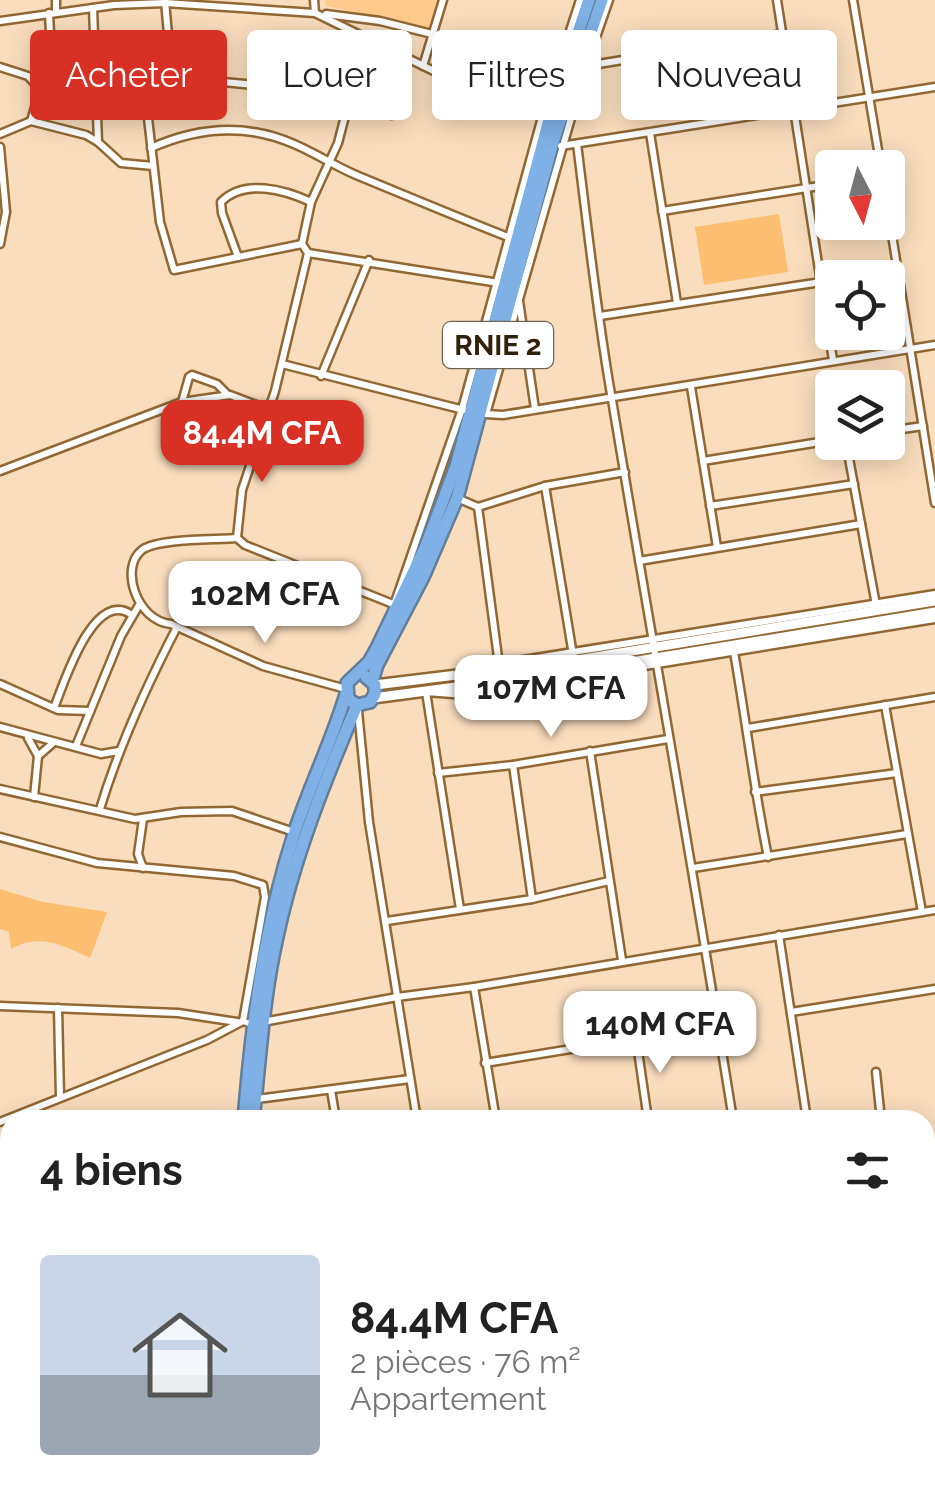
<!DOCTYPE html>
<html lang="fr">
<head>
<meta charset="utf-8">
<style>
	:root { --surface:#fff; --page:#f6f6f6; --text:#222; --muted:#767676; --accent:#d93025 }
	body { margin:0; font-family:Raleway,sans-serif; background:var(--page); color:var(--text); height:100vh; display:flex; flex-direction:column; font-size:38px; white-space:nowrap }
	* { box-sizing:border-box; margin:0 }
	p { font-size:32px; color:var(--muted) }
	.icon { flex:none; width:55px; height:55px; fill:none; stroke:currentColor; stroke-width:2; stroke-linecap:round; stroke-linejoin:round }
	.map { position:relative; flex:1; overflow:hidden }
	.sheet { position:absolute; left:0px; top:1110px; width:935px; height:392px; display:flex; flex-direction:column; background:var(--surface); border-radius:30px 30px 0 0; box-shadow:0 5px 25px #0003 }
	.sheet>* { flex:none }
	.guide { position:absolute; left:30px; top:30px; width:875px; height:90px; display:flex; gap:20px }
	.needle { width:65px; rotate:174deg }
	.fabs { position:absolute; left:815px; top:150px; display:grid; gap:20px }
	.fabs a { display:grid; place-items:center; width:90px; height:90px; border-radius:10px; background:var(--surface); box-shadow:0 5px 25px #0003; font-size:50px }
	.price { position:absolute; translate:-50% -85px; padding:0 22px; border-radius:20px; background:#fff; color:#222; font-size:32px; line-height:65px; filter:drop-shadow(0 2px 5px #0008) }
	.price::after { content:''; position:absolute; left:50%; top:60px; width:30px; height:22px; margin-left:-15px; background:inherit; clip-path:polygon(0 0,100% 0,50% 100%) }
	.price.selected { background:var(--accent); color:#fff }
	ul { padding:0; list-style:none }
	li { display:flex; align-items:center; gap:30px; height:250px; padding:0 40px }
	li span { display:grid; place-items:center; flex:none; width:280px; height:200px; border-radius:10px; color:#555 }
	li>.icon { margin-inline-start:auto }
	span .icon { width:120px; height:120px; fill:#fffc; stroke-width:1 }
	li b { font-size:42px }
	h2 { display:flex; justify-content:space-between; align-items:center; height:120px; padding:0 40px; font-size:42px }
	.pill { padding:0 35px; border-radius:10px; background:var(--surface); box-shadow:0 5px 25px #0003; font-size:35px; line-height:90px }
	.pill.selected { background:var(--accent); color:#fff }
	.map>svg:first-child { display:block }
	.built { fill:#ffcb8d }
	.green { fill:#fcbe71 }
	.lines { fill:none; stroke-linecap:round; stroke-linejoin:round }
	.street-casing { stroke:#916833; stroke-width:11 }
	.secondary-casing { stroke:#916833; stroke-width:14 }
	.highway-casing { stroke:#647e99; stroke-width:16 }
	.street { stroke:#fff; stroke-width:6 }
	.secondary { stroke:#fff; stroke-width:9 }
	.highway { stroke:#7fb1e6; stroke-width:11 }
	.labels { text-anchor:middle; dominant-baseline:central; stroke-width:10; stroke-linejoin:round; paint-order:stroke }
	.shield { fill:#fff; stroke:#6f6354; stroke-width:2.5 }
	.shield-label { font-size:28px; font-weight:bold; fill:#31200a }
</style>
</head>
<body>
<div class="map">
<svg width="935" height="1501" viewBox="0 0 935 1501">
	<rect width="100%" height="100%" fill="#faddbd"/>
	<polygon class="built" points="325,0 438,0 429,28 326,6"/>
	<g class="green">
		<polygon points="779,214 788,272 704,285 695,227"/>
		<path d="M0,889L43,902L107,912L90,958C62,945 40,933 11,949L9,932L0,929Z"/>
	</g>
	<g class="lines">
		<defs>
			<g id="street">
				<polyline points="314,0 315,13"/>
				<polyline points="777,0 833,360"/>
				<polyline points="853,0 881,168"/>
				<polyline points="165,1 170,57 148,118 160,222 174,270 302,244"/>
				<polyline points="93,8 98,142"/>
				<polyline points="56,12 56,0"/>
				<polyline points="326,14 380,21 432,34"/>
				<polyline points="0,21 114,5 165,3 315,13 444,76 543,117"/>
				<polyline points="423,66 443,0"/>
				<polyline points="586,66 782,34"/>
				<polyline points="0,67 28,76 47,97"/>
				<polyline points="157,91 213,81 265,86 317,86 328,87 391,115"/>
				<polyline points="338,91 361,37"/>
				<polyline points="31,121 37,100 53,94 49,13"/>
				<polyline points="650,133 677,303"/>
				<polyline points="0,134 31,121 86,135 98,142 121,163 153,166"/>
				<path d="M577,144C588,230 597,316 612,400C652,640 695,880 733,1120"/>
				<polyline points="561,146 935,87"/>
				<polyline points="0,147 6,212 0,244"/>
				<path d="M151,148C198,127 246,123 294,144C315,153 335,166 356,175C407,196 457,217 508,237"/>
				<polyline points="888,210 935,503"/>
				<polyline points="662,211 832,184"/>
				<polyline points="308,253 499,283"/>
				<path d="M238,257L222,213L221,202C244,178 285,190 311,202"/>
				<polyline points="519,301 535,409"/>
				<polyline points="600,316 821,282"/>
				<polyline points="282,364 464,410"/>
				<polyline points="321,376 369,260"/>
				<polyline points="691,387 717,547"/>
				<polyline points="182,402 189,377 192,375 217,384 227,394"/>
				<polyline points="485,414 503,415 935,345"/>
				<polyline points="486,414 586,66 609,0"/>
				<polyline points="888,431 923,426"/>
				<polyline points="846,442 876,605"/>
				<polyline points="703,461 832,440"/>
				<polyline points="0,471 182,402 230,395 267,409"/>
				<polyline points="545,486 573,655"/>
				<polyline points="457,498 478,507 545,486 625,472"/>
				<polyline points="710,506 854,484"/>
				<polyline points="478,507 499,665"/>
				<polyline points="237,538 242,490 275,391 308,253 302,244 311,202 338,143 350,97"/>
				<polyline points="639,561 861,524"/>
				<polyline points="394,605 462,409 542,117 580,0"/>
				<path d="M734,652C746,720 754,789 768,857"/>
				<polyline points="467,669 935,594"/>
				<polyline points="0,684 58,710 90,711"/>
				<path d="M346,689L263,666L171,624C137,621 119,568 142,550C158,538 215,540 237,538L245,545L393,604"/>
				<polyline points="885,705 922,912"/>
				<path d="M54,708C64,683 94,587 132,615"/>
				<polyline points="358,711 369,822 417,1120"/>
				<polyline points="0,727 101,754 119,751"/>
				<polyline points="748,728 935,697"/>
				<polyline points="28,738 38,756 34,797"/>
				<polyline points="76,746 121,636 139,605"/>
				<polyline points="590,751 622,960"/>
				<polyline points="38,756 53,743"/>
				<polyline points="513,765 532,899"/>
				<polyline points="438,773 513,765 668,739"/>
				<polyline points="0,789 135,819 181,812 232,811 294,832"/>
				<polyline points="755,792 897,773"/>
				<path d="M100,809C119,746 147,685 177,627"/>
				<polyline points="0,837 97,863 234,876 263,885 265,897 243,1021 252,1024 397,997 474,987 935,910"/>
				<polyline points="143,868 138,854 143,819"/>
				<polyline points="693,868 907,834"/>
				<polyline points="460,909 426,692 466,695 935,619"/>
				<polyline points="387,921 532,899 609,881"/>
				<polyline points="779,935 807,1120"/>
				<polyline points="474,987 496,1120"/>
				<polyline points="0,1006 178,1013 237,1022"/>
				<polyline points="58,1008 60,1096"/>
				<polyline points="791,1012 935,989"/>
				<polyline points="636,1037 648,1120"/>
				<polyline points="485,1063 718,1025"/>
				<polyline points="876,1072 881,1120"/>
				<polyline points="331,1090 336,1120"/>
				<polyline points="257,1099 410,1079"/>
				<polyline points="0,1122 207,1040 243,1021"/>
				<polyline points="0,1208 10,1203"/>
				<polyline points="925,1225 935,1223"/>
				<polyline points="925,1309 935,1308"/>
				<polyline points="0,1334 10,1334"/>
				<polyline points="925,1371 935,1425"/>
				<polyline points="0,1380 10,1381"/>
				<polyline points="0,1440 10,1440"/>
				<polyline points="925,1452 935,1451"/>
				<polyline points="331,1492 332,1501"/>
				<polyline points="395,1492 396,1501"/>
				<polyline points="473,1492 474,1501"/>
				<polyline points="554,1492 555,1501"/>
				<polyline points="712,1492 713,1501"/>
				<polyline points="792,1492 793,1501"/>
				<polyline points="0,1495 28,1501"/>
				<polyline points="122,1501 124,1492"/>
				<polyline points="627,1501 682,1492"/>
			</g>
			<g id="secondary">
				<polyline points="375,685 571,661 935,601"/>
				<polyline points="373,698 577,671 935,612"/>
			</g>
			<g id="highway">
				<polyline points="372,681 377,665 423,577 457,498 553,142 602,0"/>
				<polyline points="357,705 348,699 347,683 369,662 377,648 425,548 456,466 549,120 589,0"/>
				<polyline points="357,705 370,702 375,694 375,685 366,677"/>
				<path d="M244,1120C252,1022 264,926 295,831C310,785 332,741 346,694"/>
				<path d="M253,1120C260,1059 263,998 277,937C294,857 325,780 357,705"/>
				<polyline points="214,1501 215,1492"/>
				<polyline points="223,1501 225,1492"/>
			</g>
		</defs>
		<use href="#street" class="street-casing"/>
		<use href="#secondary" class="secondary-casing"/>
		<use href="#highway" class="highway-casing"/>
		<use href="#street" class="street"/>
		<use href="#secondary" class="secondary"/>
		<use href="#highway" class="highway"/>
	</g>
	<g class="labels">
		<rect class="shield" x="443" y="322" width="110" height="46" rx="8"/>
		<g class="shield-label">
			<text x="498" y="345">RNIE 2</text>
		</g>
	</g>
</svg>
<div class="fabs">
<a><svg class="needle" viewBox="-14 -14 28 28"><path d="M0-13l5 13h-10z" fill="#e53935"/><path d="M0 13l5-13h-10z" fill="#767676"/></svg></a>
<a><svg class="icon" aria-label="locate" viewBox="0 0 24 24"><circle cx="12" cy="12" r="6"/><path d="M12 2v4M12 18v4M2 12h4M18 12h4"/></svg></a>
<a><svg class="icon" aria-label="layers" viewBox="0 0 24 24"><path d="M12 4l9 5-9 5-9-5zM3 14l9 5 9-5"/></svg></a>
</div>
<b class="price selected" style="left:262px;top:485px">84.4M CFA</b>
<b class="price" style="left:265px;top:646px">102M CFA</b>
<b class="price" style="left:551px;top:740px">107M CFA</b>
<b class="price" style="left:660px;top:1076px">140M CFA</b>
<div class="guide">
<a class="pill selected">Acheter</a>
<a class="pill">Louer</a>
<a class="pill">Filtres</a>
<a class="pill">Nouveau</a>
</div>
<section class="sheet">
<h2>4 biens<svg class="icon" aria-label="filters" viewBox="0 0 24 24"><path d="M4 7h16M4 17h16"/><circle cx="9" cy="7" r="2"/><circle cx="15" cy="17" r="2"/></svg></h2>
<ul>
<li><span style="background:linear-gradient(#c9d6e8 60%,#9aa5b1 0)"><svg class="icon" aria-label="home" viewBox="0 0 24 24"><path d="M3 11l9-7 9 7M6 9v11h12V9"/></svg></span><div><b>84.4M CFA</b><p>2 pièces · 76 m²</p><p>Appartement</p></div></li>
</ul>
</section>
</div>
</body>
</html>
